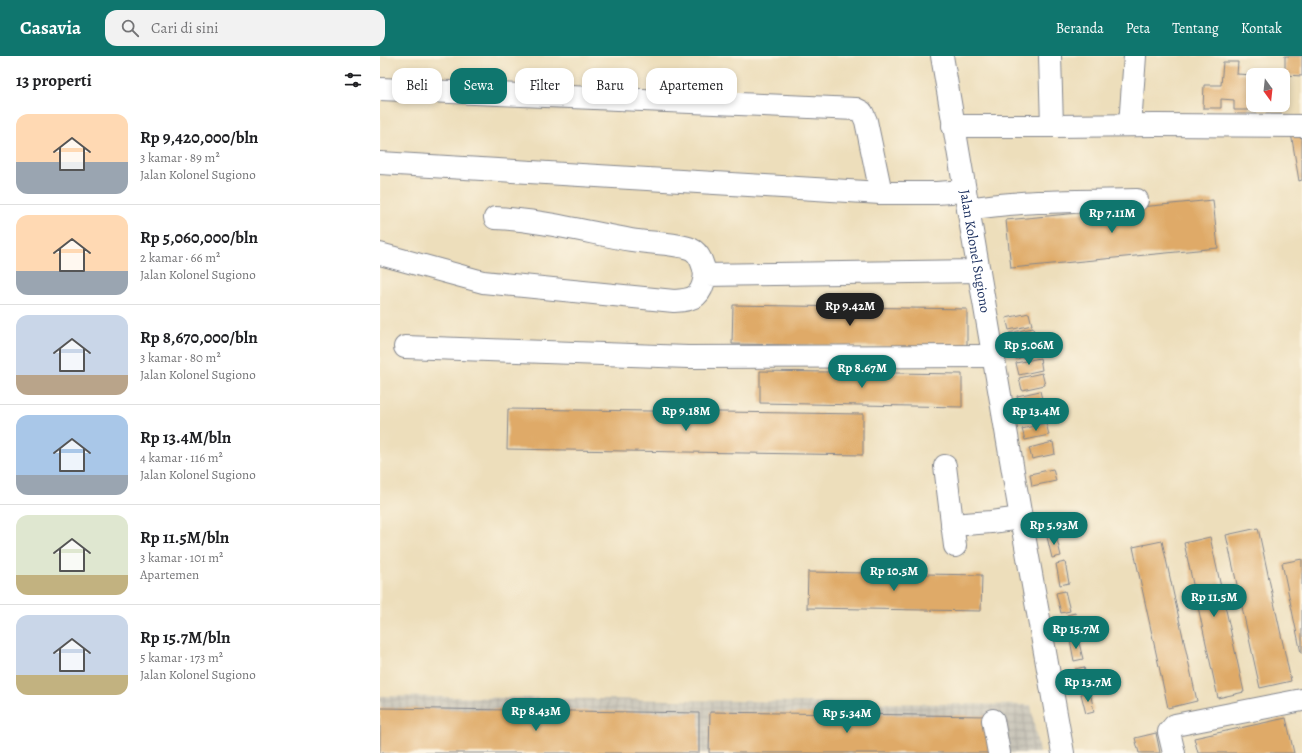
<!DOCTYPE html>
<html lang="id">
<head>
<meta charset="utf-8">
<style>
	:root { --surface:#fff; --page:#f2f2f2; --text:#202124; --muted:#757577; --line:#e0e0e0; --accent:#0f766e }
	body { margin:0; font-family:Alegreya,serif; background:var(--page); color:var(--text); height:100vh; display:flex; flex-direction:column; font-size:15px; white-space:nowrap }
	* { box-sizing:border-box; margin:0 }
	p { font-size:13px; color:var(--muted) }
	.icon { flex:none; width:22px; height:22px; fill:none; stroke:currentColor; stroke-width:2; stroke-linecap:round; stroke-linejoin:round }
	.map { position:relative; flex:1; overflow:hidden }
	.drawer { display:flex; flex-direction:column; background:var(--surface); width:380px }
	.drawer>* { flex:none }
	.guide { position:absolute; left:12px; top:12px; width:380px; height:36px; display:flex; gap:8px }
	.needle { width:26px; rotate:165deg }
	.buttons { position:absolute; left:866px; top:12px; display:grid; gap:8px }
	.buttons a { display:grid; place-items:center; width:44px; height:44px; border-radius:8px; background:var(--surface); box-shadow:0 2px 6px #0003; font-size:20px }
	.price { position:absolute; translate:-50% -34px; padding:0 9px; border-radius:14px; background:var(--accent); color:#fff; font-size:13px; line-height:26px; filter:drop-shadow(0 1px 2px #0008) }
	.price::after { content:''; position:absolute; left:50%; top:24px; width:12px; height:9px; margin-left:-6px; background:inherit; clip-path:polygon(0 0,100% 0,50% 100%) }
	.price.current { background:#222; color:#fff }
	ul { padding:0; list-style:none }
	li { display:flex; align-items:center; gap:12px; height:100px; padding:0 16px }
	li+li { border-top:1px solid var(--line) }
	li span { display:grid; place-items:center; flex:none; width:112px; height:80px; border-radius:12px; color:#555 }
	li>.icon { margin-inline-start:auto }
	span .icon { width:48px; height:48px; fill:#fffc; stroke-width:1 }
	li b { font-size:17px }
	h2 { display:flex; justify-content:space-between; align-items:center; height:48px; padding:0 16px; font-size:17px }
	.pill { padding:0 14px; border-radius:12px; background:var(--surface); box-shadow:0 2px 6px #0003; font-size:14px; line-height:36px }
	.pill.current { background:var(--accent); color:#fff }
	header { display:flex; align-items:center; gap:24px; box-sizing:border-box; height:56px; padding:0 20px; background:var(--accent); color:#fff }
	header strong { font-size:19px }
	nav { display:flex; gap:22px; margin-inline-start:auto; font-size:14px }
	.search { width:280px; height:36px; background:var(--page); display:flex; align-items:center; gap:10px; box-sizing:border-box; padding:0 14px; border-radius:12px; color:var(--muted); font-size:15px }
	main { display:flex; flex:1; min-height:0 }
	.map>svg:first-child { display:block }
	.industrial { fill:url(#industrial-grid) }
	.building { fill:#dfaa67 }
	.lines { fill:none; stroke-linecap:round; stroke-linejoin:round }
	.minor-casing { stroke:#84868c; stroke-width:24 }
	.major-casing { stroke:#84868c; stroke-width:24 }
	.minor { stroke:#fff; stroke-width:22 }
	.major { stroke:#fff; stroke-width:22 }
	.labels { text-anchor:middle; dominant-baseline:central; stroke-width:4; stroke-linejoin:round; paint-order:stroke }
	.street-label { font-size:14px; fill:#1b2f5e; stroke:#fcf5e5 }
</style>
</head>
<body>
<header>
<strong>Casavia</strong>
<div class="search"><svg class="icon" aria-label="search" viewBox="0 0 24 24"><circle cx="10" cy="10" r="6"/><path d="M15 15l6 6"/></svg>Cari di sini</div>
<nav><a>Beranda</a><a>Peta</a><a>Tentang</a><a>Kontak</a></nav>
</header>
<main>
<section class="drawer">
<h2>13 properti<svg class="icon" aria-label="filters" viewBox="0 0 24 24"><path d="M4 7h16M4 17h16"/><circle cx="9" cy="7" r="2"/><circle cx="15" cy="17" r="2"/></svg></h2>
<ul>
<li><span style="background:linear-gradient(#ffd9b3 60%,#9aa5b1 0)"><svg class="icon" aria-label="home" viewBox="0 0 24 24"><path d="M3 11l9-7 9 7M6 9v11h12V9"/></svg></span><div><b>Rp 9,420,000/bln</b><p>3 kamar · 89 m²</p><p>Jalan Kolonel Sugiono</p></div></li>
<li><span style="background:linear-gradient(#ffd9b3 70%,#9aa5b1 0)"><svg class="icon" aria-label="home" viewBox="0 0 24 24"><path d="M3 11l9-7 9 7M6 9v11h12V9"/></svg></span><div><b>Rp 5,060,000/bln</b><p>2 kamar · 66 m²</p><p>Jalan Kolonel Sugiono</p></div></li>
<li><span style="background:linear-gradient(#c9d6e8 75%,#b9a48a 0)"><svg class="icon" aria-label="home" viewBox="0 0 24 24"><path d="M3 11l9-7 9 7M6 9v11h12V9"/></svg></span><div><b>Rp 8,670,000/bln</b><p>3 kamar · 80 m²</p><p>Jalan Kolonel Sugiono</p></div></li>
<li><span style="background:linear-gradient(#a9c7e8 75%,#9aa5b1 0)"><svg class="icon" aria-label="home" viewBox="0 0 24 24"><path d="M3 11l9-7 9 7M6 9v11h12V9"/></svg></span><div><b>Rp 13.4M/bln</b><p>4 kamar · 116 m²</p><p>Jalan Kolonel Sugiono</p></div></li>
<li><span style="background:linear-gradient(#dfe7d0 75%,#c2b280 0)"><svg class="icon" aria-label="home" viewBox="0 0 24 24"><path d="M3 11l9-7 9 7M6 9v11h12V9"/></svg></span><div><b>Rp 11.5M/bln</b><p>3 kamar · 101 m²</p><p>Apartemen</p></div></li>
<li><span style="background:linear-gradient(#c9d6e8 75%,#c2b280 0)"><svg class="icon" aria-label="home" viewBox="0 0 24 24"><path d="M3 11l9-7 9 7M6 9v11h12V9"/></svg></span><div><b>Rp 15.7M/bln</b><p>5 kamar · 173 m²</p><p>Jalan Kolonel Sugiono</p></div></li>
</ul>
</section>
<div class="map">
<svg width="922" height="697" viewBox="0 0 922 697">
	<defs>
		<pattern id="industrial-grid" width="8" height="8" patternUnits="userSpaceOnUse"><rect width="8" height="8" fill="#c8c4b8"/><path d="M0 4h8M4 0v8" fill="none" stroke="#aba9a1"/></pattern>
	</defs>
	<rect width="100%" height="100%" fill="#fcf5e5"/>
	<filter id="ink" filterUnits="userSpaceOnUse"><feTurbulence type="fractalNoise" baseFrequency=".025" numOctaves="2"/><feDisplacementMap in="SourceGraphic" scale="8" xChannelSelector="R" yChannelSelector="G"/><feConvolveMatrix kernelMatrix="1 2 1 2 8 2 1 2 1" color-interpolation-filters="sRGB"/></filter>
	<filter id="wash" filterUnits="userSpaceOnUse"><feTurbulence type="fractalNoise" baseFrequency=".012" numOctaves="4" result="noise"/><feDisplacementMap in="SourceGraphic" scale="16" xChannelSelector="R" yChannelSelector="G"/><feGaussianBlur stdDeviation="0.9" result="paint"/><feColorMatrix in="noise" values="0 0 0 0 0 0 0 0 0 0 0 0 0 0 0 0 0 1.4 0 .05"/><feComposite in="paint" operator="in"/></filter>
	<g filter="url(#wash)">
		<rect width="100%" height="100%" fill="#eddebb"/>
		<polygon class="industrial" points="0,640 651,649 659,697 0,697"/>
		<g id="blocks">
			<g class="building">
				<polygon points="905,0 922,0 922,20 905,19"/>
				<polygon points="843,6 858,6 857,18 873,19 873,50 869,49 869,54 854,54 854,44 841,43 841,52 823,52 824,29 841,29"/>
				<polygon points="922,75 922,124 919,125 911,77"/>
				<polygon points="833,144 838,192 631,212 626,164"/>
				<polygon points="353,249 587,253 587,292 352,288"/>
				<polygon points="649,257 652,269 629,274 626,262"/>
				<polygon points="653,272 655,283 632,289 629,277"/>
				<polygon points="657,286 659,298 636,303 633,292"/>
				<polygon points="660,302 662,314 639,319 636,307"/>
				<polygon points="380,315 582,318 582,351 380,347"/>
				<polygon points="662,317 665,329 642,334 639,322"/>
				<polygon points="660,335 663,347 639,352 637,340"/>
				<polygon points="128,353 483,358 483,399 127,393"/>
				<polygon points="666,367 669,379 645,384 642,373"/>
				<polygon points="673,386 675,398 652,403 649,392"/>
				<polygon points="673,413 676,425 652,430 650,418"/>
				<polygon points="878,472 911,625 880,632 846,479"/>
				<polygon points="676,479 681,500 672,502 667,481"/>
				<polygon points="830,481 864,636 838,642 804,487"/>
				<polygon points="782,485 817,645 788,652 753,491"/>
				<polygon points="922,503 922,597 921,597 902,507"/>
				<polygon points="685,506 689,527 680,529 676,508"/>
				<polygon points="428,516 602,519 601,555 427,552"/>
				<polygon points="685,535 690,555 681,557 676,537"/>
				<polygon points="695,557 700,577 691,579 687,559"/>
				<polygon points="698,583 703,603 694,605 690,584"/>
				<polygon points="704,611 709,631 700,633 695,613"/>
				<polygon points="710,635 714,656 706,658 701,638"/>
				<polygon points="0,652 319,657 319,697 0,697"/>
				<polygon points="330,656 606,660 613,697 329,697"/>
				<polygon points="906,662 914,697 818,697 814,682"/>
				<polygon points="776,677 780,697 759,697 755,682"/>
			</g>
		</g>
	</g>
	<g filter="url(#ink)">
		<use href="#blocks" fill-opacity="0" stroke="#84868c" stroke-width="1"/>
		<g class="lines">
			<defs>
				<g id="minor">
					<polyline points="670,0 672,70"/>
					<polyline points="0,33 476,53 482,56 486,65 501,137"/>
					<polyline points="750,69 755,0"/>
					<polyline points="573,70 672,70 776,69 922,70"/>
					<polyline points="0,107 501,137 556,137 585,135"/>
					<path d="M588,153C643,144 701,145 757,144"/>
					<path d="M115,162C161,164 206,176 251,184C267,187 297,187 311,193C320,197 324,210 325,219"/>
					<path d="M0,198L103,226L294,245C315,244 322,240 325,219L599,215"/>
					<polyline points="25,291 308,301 614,300"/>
					<polyline points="565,410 575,490"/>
					<polyline points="572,469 611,466 641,462"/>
					<polyline points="613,664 619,697"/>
					<polyline points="794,697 789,676 795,669 922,644"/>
				</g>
				<g id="major">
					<path id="s1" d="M562,0L641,462L683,697"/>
				</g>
			</defs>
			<use href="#minor" class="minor-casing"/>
			<use href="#major" class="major-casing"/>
			<use href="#minor" class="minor"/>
			<use href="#major" class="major"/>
		</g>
	</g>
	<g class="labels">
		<g class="street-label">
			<text stroke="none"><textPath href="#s1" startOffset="198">Jalan Kolonel Sugiono</textPath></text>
		</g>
	</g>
</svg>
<div class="buttons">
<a><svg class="needle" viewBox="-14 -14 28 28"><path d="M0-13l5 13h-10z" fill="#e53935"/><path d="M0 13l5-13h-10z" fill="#757577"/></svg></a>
</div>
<b class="price" style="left:732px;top:178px">Rp 7.11M</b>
<b class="price current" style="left:470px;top:271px">Rp 9.42M</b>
<b class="price" style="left:649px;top:310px">Rp 5.06M</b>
<b class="price" style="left:482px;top:333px">Rp 8.67M</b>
<b class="price" style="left:306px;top:376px">Rp 9.18M</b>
<b class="price" style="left:656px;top:376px">Rp 13.4M</b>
<b class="price" style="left:674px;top:490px">Rp 5.93M</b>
<b class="price" style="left:514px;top:536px">Rp 10.5M</b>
<b class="price" style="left:834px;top:562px">Rp 11.5M</b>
<b class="price" style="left:696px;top:594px">Rp 15.7M</b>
<b class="price" style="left:708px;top:647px">Rp 13.7M</b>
<b class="price" style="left:156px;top:676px">Rp 8.43M</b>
<b class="price" style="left:467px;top:678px">Rp 5.34M</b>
<div class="guide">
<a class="pill">Beli</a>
<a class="pill current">Sewa</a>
<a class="pill">Filter</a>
<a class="pill">Baru</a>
<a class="pill">Apartemen</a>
</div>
</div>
</main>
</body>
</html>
